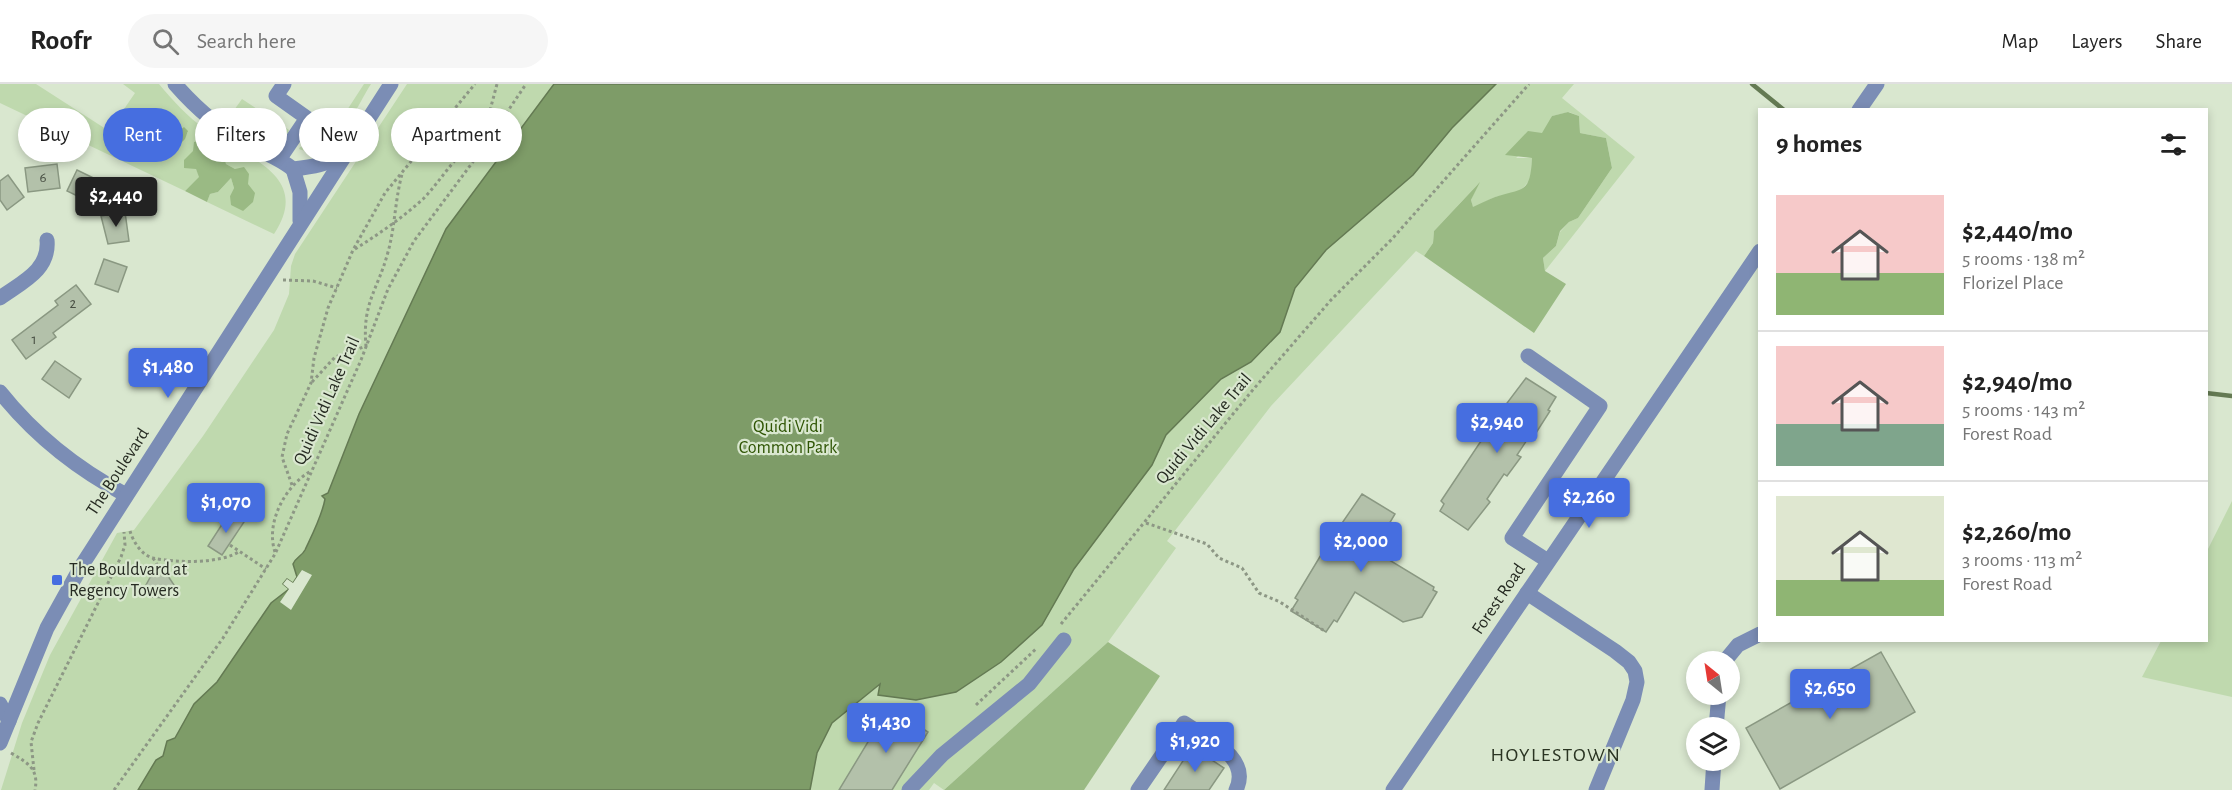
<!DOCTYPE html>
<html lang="en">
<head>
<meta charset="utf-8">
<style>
	:root { --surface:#fff; --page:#f6f6f6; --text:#222; --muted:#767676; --line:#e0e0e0; --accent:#466ee0 }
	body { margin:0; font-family:"Alegreya Sans",sans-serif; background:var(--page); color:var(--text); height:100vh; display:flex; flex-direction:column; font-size:22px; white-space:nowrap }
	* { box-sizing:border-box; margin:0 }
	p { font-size:20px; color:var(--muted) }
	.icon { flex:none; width:33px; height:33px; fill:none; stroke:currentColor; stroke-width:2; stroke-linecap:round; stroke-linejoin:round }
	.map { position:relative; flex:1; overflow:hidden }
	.details { position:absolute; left:1758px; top:24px; width:450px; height:534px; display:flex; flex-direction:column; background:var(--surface); border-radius:0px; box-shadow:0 3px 9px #0003 }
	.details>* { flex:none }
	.top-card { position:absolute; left:18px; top:24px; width:570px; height:54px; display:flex; gap:12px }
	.needle { width:39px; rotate:330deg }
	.tools { position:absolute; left:1686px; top:567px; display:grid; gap:12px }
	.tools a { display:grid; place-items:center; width:54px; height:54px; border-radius:50%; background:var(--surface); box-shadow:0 3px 9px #0003; font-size:30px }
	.price { position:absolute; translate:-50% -51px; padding:0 14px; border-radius:6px; background:var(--accent); color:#fff; font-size:20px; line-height:39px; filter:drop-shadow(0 2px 3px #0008) }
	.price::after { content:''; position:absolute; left:50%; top:36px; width:18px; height:14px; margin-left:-9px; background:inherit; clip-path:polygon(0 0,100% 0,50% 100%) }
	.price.selected { background:#222; color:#fff }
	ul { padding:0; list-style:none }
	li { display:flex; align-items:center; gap:18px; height:150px; padding:0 18px }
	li+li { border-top:2px solid var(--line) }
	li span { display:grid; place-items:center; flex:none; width:168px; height:120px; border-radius:0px; color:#555 }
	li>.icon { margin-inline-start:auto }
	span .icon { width:72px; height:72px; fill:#fffc; stroke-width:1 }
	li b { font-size:26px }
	h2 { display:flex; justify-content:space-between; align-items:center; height:72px; padding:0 18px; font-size:26px }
	.chip { padding:0 21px; border-radius:27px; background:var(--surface); box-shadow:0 3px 9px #0003; font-size:21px; line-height:54px }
	.chip.selected { background:var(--accent); color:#fff }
	header { display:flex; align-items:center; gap:36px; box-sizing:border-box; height:84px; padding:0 30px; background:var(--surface); border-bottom:2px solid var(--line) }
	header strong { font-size:28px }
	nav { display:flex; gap:33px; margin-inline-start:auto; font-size:21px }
	.search { width:420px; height:54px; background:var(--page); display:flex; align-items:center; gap:15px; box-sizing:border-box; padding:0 21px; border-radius:33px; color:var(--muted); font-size:22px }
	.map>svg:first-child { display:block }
	.green { fill:#bfd9ae; fill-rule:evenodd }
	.forest { fill:#9aba84 }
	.water { fill:#7e9c68; stroke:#647a53; stroke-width:1.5 }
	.pier { fill:#d9e7cf }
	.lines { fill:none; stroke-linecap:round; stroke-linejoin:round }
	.stream { stroke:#647a53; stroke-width:4.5 }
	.building { fill:#b3c1aa; stroke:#8a9882; stroke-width:1.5 }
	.path { stroke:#8d9785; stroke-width:3; stroke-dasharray:3 3; stroke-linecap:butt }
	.minor { stroke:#7b8db5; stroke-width:15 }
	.poi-dot { fill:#466ee0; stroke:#d9e7cf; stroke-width:2 }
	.labels { text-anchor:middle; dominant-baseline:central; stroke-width:4.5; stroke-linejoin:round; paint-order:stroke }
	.number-label { font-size:15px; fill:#495044 }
	.street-label { font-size:18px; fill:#262b22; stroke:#d9e7cf }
	.park-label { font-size:18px; fill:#2f5504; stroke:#d9e7cf }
	.poi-label { font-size:18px; fill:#262b22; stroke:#d9e7cf; text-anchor:start }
	.neighbourhood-label { font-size:20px; letter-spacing:1.5px; fill:#2a3422; stroke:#d9e7cf }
</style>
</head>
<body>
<header>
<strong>Roofr</strong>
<div class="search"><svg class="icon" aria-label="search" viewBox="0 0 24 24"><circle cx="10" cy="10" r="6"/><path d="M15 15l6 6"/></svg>Search here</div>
<nav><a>Map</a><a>Layers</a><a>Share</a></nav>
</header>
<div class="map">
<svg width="2232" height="706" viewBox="0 0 2232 706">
	<rect width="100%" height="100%" fill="#d9e7cf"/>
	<g class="green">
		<path d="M0,0H36L109,47L135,9L123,0H159C172,16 188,33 205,45C245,73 313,91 274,150L207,118L210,110L218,108L231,94L234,104L230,112L243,127L235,85L226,80L210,63L196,85L200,93L185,107L0,19ZM147,24L152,43L174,51L188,48L177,65C157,66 144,57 125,55L120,46L136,29Z"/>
		<path d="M364,0H371C356,23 334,80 299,65L300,63L315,65L325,60Z"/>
		<polygon points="407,0 1574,0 1562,14 1635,73 1545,187 1543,174 1556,162 1560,148 1569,138 1578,134 1612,84 1606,54 1580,49 1579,32 1569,28 1552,32 1547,45 1516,74 1532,74 1531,95 1519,108 1495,113 1473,124 1471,116 1478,100 1434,147 1433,159 1424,172 1416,167 1271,322 1167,457 1176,464 1108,558 944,706 934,699 929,706 1,706 22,639 50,571 117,449 134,446 203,352 274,246 289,210 291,182 295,170"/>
		<path d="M242,15L289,46L288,49C268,65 246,44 229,33Z"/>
		<polygon points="2232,417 2232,613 2142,593 2161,557 2206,556 2207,467"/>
	</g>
	<g class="forest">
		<polygon points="147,24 152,44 174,51 184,43 188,47 185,55 170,70 141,57 125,55 120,46 128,39 130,29"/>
		<path d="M1568,28L1579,32L1580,49L1606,54L1612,84L1578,134L1569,138L1560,147L1556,162L1543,174L1545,187L1566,200L1534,249L1424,172L1433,159L1434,147L1480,98L1471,116L1473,123C1480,120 1487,116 1495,113C1524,104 1530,110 1532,74L1505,71L1528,47L1542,49L1552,32Z"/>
		<polygon points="201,57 206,66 210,62 218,73 224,74 226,80 235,85 244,83 249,90 248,100 255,109 253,118 243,127 231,121 230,112 234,104 231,94 218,108 210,110 207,118 185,107 199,93 196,85 184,84 184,76 193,67 194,58"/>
		<polygon points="1108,558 1160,592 1084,706 944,706"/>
	</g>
	<path class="water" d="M554,0H1496L1452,44L1413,91L1326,166L1295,204L1280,248L1251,278L1221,295L1166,351L1152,381L1074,485L1042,541L1001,578L956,608L916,616L878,611L880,600L832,639L817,669L810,706H138L156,676L163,672L167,657L175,654L194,620L217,598L271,519L289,505L283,500L287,495L293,499L297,493L293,480C296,473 302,472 305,466C312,451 322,432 325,415L322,412L328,409L359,330L446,145Z"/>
	<polygon class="pier" points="302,486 312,491 291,526 280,518 289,505 283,500 287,495 293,499"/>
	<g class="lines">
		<g class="stream">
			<polyline points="1752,0 1784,26"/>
			<polyline points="2206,309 2232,312"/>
		</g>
	</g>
	<g class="building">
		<polygon points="57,80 60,104 28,108 25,84"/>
		<polygon points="77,86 108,101 98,122 67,107"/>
		<polygon points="8,91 24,113 7,126 0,116 0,97"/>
		<polygon points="125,128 129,157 108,160 101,132"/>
		<polygon points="104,175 127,183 118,208 95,200"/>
		<polygon points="76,201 91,220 53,249 56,253 26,275 12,256 58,221 55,217"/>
		<polygon points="55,277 81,295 69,314 42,295"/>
		<polygon points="1526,294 1556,313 1548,326 1550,327 1536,349 1533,347 1517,371 1521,373 1507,392 1504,390 1487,415 1490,418 1468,446 1440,427 1444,420 1441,417 1479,360 1488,348 1490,350 1504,329 1501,327"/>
		<polygon points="1362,410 1395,430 1389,440 1392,442 1376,468 1434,503 1433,506 1437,508 1422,533 1403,538 1355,508 1337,538 1334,536 1326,548 1291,527 1298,516 1295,514 1327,461"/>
		<polygon points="230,428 244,438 222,471 208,462"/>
		<polygon points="153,488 166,489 174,501 164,514 152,513 146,501"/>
		<polygon points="1881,568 1915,628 1780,705 1746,644"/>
		<polygon points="889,623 928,648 892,706 839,706"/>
		<polygon points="1192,663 1224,684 1209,706 1164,706"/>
	</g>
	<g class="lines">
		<g class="path">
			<path d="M355,165C379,150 402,134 423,115C444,94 460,60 490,52L488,34L497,0"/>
			<polyline points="283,196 313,197 337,204"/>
			<path d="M312,298L335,273L366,262C362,218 378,206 388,168C395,143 395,116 402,90"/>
			<polyline points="292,401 282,373 287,350 311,299 314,274 328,224 353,166 385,109 475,0"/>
			<polyline points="1146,439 1207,460 1219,474 1242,484 1259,509 1280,518 1326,548"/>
			<path d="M130,447C133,457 141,471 153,474C176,479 221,480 240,467"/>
			<polyline points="230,461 266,485"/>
			<path d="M275,468C265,438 286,401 311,387"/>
			<polyline points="153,474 162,489"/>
			<polyline points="1061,540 1251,308 1331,216 1393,154 1529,0"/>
			<polyline points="976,621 1037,564"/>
			<path d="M11,669C28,679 39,685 35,706"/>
			<polyline points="34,686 31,658 38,639 121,473 125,461 124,448"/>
			<polyline points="114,706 223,554 275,470 361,276 388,205 414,157 481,67 526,0"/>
		</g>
		<g class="minor">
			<path d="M175,0C195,23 220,45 248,60C265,70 276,72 293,85C311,83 329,81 343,69"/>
			<polyline points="1859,26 1877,0"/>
			<polyline points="280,74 307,34 276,12 284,0"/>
			<polyline points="293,85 300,108 300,137"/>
			<path d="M0,214C22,198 50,186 47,156"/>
			<polyline points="1528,272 1600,322 1512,454 1548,477"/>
			<path d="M0,308C35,352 77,385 126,411"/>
			<polyline points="1527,509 1615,567 1629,578 1635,587 1637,598 1633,616 1596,706"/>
			<polyline points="1724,578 1738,561 1760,550"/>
			<polyline points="0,620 9,637"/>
			<polyline points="1716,644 1719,610"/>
			<polyline points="0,659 47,544 82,481 391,0"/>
			<polyline points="909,706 942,671 1029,600 1064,556"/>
			<path d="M1138,706L1184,639C1207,655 1252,673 1236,706"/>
			<polyline points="1393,706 1760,167"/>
			<polyline points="1712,706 1714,676"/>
		</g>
	</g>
	<rect class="poi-dot" x="51" y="490" width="12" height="12" rx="3"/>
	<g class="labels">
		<g class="number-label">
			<text x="43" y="93">6</text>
			<text x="73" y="219">2</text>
			<text x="34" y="255">1</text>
		</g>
		<g class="street-label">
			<text transform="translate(327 317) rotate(-66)">Quidi Vidi Lake Trail</text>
			<text transform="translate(1204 345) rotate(-50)">Quidi Vidi Lake Trail</text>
			<text transform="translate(118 388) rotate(-57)">The Boulevard</text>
			<text transform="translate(1499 515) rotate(-56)">Forest Road</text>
		</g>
		<g class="park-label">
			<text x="788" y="343">Quidi Vidi<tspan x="788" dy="21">Common Park</tspan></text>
		</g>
		<g class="poi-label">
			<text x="69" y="486">The Bouldvard at<tspan x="69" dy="21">Regency Towers</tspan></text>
		</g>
		<g class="neighbourhood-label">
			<text x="1556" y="671">HOYLESTOWN</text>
		</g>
	</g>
</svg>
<div class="tools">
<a><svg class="needle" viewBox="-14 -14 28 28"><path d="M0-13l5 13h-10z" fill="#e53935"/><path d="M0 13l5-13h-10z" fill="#767676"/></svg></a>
<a><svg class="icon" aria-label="layers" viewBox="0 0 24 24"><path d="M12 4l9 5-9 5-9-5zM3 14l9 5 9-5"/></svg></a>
</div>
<b class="price selected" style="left:116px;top:144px">$2,440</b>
<b class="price" style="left:168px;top:315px">$1,480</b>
<b class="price" style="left:1497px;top:370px">$2,940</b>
<b class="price" style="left:1589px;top:445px">$2,260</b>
<b class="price" style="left:226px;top:450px">$1,070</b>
<b class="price" style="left:1361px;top:489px">$2,000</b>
<b class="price" style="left:1830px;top:636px">$2,650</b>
<b class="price" style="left:886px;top:670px">$1,430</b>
<b class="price" style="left:1195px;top:689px">$1,920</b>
<div class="top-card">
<a class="chip">Buy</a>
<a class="chip selected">Rent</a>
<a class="chip">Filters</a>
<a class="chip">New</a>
<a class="chip">Apartment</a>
</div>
<section class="details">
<h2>9 homes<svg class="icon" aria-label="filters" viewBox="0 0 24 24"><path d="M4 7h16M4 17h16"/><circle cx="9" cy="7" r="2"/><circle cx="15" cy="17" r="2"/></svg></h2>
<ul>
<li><span style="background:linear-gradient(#f6c9c9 65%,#8fb573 0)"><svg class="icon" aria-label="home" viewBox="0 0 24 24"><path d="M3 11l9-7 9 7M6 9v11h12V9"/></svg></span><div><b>$2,440/mo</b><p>5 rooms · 138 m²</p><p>Florizel Place</p></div></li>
<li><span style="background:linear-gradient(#f6c9c9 65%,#7fa58c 0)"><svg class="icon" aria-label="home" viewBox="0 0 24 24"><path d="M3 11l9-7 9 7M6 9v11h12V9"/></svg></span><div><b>$2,940/mo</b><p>5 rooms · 143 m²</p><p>Forest Road</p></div></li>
<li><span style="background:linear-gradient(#dfe7d0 70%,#8fb573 0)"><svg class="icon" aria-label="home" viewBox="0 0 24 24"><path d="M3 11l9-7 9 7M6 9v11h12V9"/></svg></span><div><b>$2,260/mo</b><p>3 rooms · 113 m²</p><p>Forest Road</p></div></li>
</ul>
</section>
</div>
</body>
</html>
